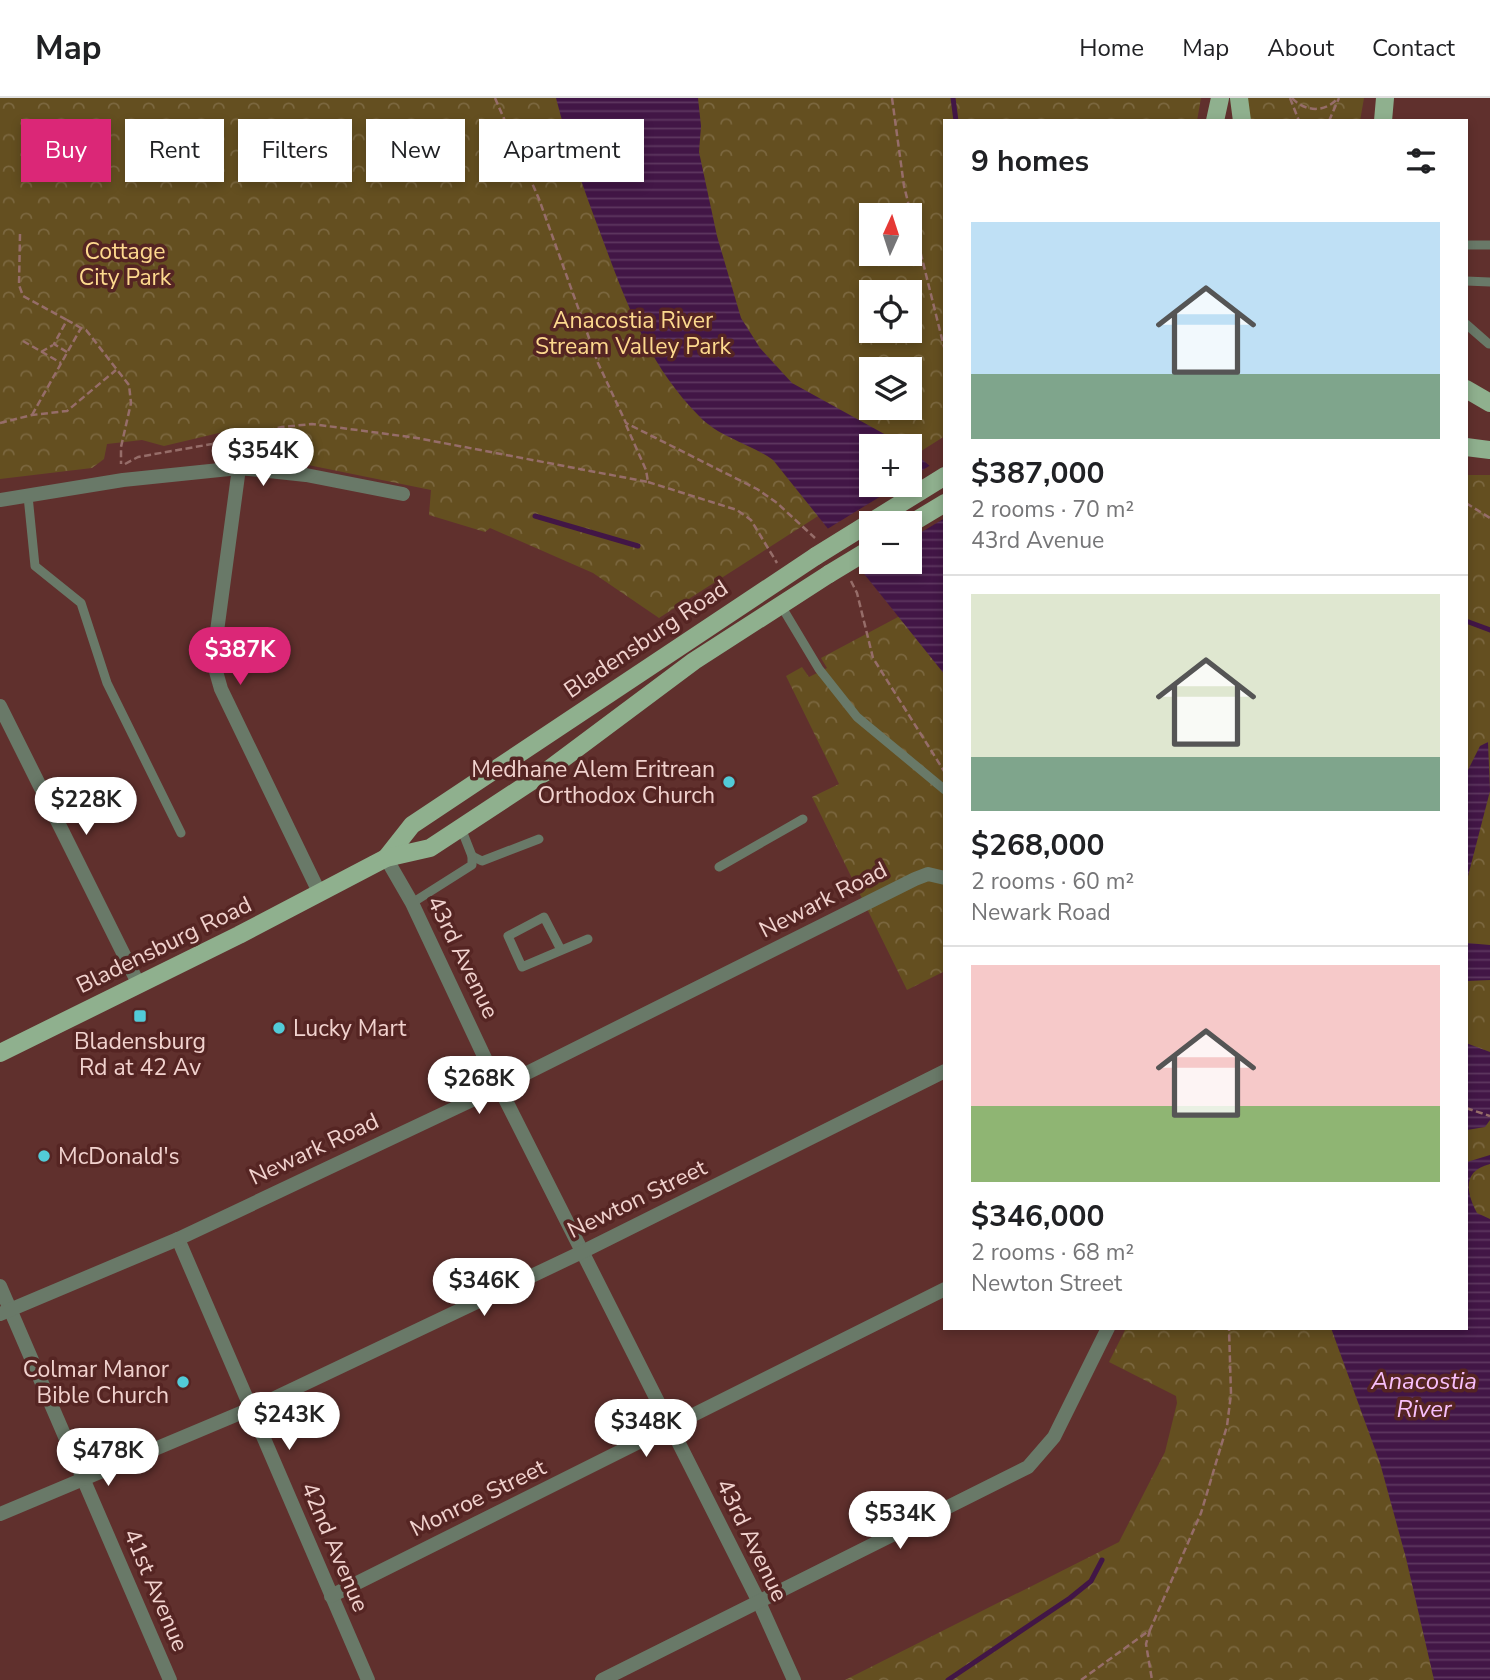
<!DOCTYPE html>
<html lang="en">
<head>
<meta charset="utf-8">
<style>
	:root { --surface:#fff; --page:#f2f2f2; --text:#202124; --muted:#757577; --line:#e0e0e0; --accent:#db2777 }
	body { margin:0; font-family:"Nunito Sans",sans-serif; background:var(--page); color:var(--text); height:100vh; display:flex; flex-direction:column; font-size:26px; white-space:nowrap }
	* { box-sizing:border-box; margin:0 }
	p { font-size:23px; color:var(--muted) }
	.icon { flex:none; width:38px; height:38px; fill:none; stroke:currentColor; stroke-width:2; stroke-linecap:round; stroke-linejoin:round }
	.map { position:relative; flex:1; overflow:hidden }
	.details { position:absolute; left:943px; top:21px; width:525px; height:1211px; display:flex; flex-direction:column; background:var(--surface); border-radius:0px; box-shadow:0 4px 10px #0003 }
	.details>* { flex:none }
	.guide { position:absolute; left:21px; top:21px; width:665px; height:63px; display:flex; gap:14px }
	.needle { width:46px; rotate:3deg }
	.controls { position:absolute; left:859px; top:105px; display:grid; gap:14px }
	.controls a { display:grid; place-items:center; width:63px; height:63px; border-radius:0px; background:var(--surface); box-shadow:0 4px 10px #0003; font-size:35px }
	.price { position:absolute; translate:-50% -60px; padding:0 16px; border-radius:24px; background:#fff; color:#222; font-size:23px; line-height:46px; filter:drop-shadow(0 2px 4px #0008) }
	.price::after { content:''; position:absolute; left:50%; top:42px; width:21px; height:16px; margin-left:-10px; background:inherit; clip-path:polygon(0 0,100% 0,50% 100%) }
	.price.current { background:var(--accent); color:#fff }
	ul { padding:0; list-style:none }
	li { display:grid; align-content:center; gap:14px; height:371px; padding:0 28px }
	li+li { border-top:2px solid var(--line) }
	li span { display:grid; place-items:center; height:217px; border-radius:0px; color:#555 }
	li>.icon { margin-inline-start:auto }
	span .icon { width:126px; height:126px; fill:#fffc; stroke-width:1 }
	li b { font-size:30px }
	h2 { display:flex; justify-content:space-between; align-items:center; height:84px; padding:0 28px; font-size:30px }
	.chip { padding:0 24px; border-radius:0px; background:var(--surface); box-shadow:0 4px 10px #0003; font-size:24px; line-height:63px }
	.chip.current { background:var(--accent); color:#fff }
	header { display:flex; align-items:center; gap:42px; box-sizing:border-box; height:98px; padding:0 35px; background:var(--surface); border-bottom:2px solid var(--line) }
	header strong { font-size:33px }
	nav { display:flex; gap:38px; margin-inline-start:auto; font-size:24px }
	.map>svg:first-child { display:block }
	.forest { fill:url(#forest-crowns); fill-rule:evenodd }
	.water { fill:url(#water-rules); fill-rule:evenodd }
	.pier { fill:#60302d }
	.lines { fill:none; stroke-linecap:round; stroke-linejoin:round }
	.stream { stroke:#421646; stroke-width:5 }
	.path { stroke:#966d69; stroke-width:2.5; stroke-dasharray:7 3.5; stroke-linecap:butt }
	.lane { stroke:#697968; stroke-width:9 }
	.street { stroke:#697968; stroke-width:14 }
	.primary { stroke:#8fb08e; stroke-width:18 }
	.primary-bridge { stroke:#8fb08e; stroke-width:18 }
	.poi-dot { fill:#52cbd8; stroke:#552523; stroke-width:2.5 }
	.labels { text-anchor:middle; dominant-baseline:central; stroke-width:7; stroke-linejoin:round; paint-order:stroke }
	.park-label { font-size:23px; fill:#fdd98e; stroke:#552523 }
	.street-label { font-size:23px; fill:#f1d2ce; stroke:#552523 }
	.poi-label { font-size:23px; fill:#f1d2ce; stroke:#552523; text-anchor:end }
	.water-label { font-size:24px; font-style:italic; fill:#f8bffb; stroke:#552523 }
</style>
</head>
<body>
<header>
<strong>Map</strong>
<nav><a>Home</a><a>Map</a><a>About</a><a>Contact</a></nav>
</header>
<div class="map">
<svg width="1490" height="1582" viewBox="0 0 1490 1582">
	<defs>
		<pattern id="forest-crowns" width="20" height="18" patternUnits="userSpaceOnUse" patternTransform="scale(1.75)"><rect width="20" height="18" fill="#644f20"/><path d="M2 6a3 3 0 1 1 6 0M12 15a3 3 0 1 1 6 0" fill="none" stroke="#7b673f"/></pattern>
		<pattern id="water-rules" width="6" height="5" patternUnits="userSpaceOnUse" patternTransform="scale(1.75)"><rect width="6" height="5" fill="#421646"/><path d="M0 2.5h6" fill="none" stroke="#5e3760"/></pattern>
	</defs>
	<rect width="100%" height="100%" fill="#60302d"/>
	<g class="forest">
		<path d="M0,0H1201L1197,23H945V338L910,360V348H872L871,384L659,520L593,475L490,430L485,434L429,417L431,392L264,358L218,364L223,334L164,348L142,342L107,346L104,361L92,370L0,381ZM872,117H910V156H872ZM872,194H910V233H872ZM872,271H910V310H872Z"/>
		<polygon points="1245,0 1364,0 1360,23 1248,23"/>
		<polygon points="1466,377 1490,377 1490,1582 845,1582 1119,1444 1165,1354 1177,1305 1176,1298 1109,1264 1126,1230 1466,1230"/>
		<polygon points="945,494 945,873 907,892 812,699 839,686 786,578 802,569 809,579 827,570 821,560"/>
	</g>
	<g class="water">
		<path d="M556,0H698L701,28L699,54L717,138L741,220L760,250L792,285L906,348H872V387H910V351L945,381V577L773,362C751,346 719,339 700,319C648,267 626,204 601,137C584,92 568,47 556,0ZM872,425H910V464H872Z"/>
		<polygon points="1488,644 1490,693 1467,782 1467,674 1480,648"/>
		<polygon points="1467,845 1490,847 1490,882 1467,883"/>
		<polygon points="1466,945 1490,954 1490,1022 1485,1029 1467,1032"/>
		<path d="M1490,1057V1066C1462,1073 1466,1094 1477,1115L1490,1121V1582H1434L1406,1460L1380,1365L1331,1230H1466L1467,1064Z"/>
	</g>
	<polygon class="pier" points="934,365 945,375 945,420 910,441 910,425 872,425 873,464 857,474 824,433 899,387 910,387 910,380"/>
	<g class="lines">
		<g class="stream">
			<polyline points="953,0 956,23"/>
			<polyline points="535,418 638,448"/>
			<polyline points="1466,523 1490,532"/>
			<polyline points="948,1582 1070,1500 1091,1483 1102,1462"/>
		</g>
		<g class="path">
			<polyline points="495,0 539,101 598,265 626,325 757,391 777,405 815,440"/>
			<polyline points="892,0 904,88 945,253"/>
			<polyline points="1290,0 1299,23"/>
			<path d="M1292,0C1305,14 1325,15 1338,0"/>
			<polyline points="1329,23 1339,0"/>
			<polyline points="20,136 19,187 23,198 67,222"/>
			<polyline points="23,243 61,265"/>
			<polyline points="41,254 53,247"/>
			<polyline points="67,254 54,246 67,222 81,230"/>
			<polyline points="32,317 81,230 86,232 129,287 131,305 121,349 121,366"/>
			<polyline points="0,325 32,317 67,313 116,272"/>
			<polyline points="125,366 138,359 212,346 282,329 312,326 417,340 648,384 646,372 626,327"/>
			<polyline points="648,384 737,412 751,422 777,465"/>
			<polyline points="1466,405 1490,420"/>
			<polyline points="851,483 857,495 873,560 944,673"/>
			<polyline points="1466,1010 1490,1018"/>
			<polyline points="1150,1532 1146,1546 1152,1582"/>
			<polyline points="1081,1582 1150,1532 1201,1415 1227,1328 1231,1296 1229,1230"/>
		</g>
		<g class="lane">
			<polyline points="1466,147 1490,147"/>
			<polyline points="1466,183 1490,184"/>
			<polyline points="1466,226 1489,246"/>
			<polyline points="28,398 35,468 81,505 107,585 181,735"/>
			<polyline points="780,506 819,571 857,619 945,692"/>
			<polyline points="472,758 482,763 539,741"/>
			<polyline points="719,769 803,721"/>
			<polyline points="412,805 472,767 472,758 461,730"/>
			<polyline points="561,852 544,819 508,838 522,869 588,841"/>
		</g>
		<g class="street">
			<polyline points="239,370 213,563 221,591 320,796"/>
			<polyline points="0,402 123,382 239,370 306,377 403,396"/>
			<polyline points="0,608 139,887"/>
			<polyline points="386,760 412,805 491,973 759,1504 794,1582"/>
			<polyline points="178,1141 368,1582"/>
			<polyline points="0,1188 170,1582"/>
			<polyline points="0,1216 178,1141 487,995 915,781 928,776 945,780"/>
			<polyline points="0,1416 262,1306 582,1154 945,973"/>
			<polyline points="331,1498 945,1191"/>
			<polyline points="602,1582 1028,1369 1054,1339 1108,1230"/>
		</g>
		<g class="primary">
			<polyline points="1239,0 1242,23"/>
			<polyline points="1215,23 1220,0"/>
			<polyline points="1383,23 1385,0"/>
			<polyline points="1466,291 1490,305"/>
			<polyline points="1466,349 1490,352"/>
			<polyline points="910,426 945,405"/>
			<polyline points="386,760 412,727 816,458"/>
			<polyline points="0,955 239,837 386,760 430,750 544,675 694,563 829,476"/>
		</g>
		<g class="primary-bridge">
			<polyline points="816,458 945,378"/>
			<polyline points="829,476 872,450"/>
		</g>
	</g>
	<g class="poi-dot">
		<circle cx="729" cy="684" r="7"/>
		<rect x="133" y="911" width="14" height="14" rx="3.5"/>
		<circle cx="279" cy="930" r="7"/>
		<circle cx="44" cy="1058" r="7"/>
		<circle cx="183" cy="1284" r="7"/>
	</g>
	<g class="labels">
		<g class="park-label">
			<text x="125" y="153">Cottage<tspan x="125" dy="26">City Park</tspan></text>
			<text x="633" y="222">Anacostia River<tspan x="633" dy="26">Stream Valley Park</tspan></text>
		</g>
		<g class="street-label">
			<text transform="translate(646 541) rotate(-34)">Bladensburg Road</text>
			<text transform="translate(823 802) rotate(-27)">Newark Road</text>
			<text transform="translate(164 847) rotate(-26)">Bladensburg Road</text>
			<text transform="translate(463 859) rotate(64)">43rd Avenue</text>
			<text transform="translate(314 1051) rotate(-25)">Newark Road</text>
			<text transform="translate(637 1101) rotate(-26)">Newton Street</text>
			<text transform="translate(478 1400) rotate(-26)">Monroe Street</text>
			<text transform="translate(752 1442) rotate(64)">43rd Avenue</text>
			<text transform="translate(335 1449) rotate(67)">42nd Avenue</text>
			<text transform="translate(156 1492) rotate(67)">41st Avenue</text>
		</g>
		<g class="poi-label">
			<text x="715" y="671">Medhane Alem Eritrean<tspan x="715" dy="26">Orthodox Church</tspan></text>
			<text x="293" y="930" text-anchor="start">Lucky Mart</text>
			<text x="140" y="943" text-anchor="middle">Bladensburg<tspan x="140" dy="26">Rd at 42 Av</tspan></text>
			<text x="58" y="1058" text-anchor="start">McDonald's</text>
			<text x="169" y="1271">Colmar Manor<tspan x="169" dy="26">Bible Church</tspan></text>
		</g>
		<g class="water-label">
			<text x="1424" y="1283">Anacostia<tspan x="1424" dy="28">River</tspan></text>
		</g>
	</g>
</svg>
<div class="controls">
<a><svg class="needle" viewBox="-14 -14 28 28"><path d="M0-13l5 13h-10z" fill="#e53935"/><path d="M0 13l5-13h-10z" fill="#757577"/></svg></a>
<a><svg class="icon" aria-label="locate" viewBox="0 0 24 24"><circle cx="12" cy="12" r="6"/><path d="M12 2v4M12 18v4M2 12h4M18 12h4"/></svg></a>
<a><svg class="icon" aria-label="layers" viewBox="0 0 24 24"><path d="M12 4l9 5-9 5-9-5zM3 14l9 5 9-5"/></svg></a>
<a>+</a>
<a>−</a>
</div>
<b class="price" style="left:263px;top:390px">$354K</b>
<b class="price current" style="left:240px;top:589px">$387K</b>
<b class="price" style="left:86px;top:739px">$228K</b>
<b class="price" style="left:479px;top:1018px">$268K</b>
<b class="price" style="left:484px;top:1220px">$346K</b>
<b class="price" style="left:289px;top:1354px">$243K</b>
<b class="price" style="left:646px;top:1361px">$348K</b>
<b class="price" style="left:108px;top:1390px">$478K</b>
<b class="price" style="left:900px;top:1453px">$534K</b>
<div class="guide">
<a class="chip current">Buy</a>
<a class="chip">Rent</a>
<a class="chip">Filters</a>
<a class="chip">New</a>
<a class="chip">Apartment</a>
</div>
<section class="details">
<h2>9 homes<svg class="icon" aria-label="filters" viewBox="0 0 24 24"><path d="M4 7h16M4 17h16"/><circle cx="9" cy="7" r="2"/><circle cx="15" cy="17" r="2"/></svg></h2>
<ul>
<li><span style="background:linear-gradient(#bfe0f5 70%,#7fa58c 0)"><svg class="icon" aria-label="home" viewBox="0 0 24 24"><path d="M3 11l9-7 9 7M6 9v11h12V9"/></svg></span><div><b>$387,000</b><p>2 rooms · 70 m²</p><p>43rd Avenue</p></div></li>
<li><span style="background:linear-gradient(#dfe7d0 75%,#7fa58c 0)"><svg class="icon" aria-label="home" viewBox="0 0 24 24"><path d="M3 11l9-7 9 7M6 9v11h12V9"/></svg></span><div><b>$268,000</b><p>2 rooms · 60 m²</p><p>Newark Road</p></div></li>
<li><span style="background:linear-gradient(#f6c9c9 65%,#8fb573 0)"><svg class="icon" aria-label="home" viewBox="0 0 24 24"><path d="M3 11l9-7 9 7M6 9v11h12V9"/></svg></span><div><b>$346,000</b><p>2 rooms · 68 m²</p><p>Newton Street</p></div></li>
</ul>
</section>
</div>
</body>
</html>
